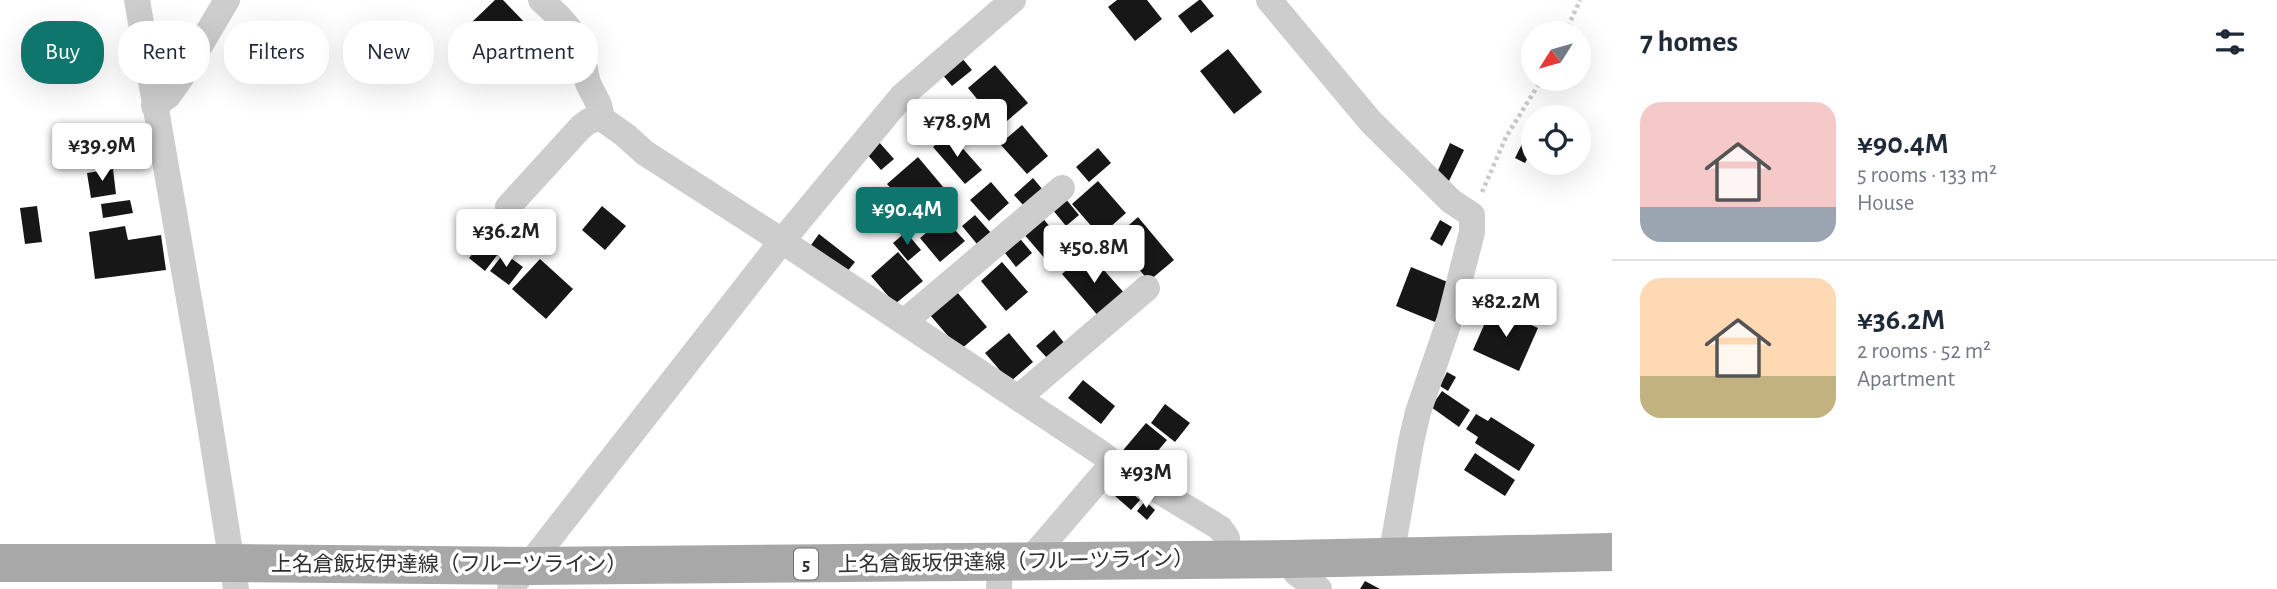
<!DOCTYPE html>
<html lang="en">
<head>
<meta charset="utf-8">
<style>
	:root { --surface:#fff; --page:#f2f2f3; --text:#1f2937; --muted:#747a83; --line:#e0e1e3; --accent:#0f766e }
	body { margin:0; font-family:"Alegreya Sans","Noto Sans JP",sans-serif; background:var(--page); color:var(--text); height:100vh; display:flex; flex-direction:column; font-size:26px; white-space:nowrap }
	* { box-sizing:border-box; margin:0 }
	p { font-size:23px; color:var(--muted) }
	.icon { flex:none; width:38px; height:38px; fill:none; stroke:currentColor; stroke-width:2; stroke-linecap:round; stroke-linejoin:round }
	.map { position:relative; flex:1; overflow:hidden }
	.panel { display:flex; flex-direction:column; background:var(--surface); width:665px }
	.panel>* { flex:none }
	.guide { position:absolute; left:21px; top:21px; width:665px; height:63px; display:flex; gap:14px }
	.needle { width:46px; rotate:233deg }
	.buttons { position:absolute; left:1521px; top:21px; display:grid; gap:14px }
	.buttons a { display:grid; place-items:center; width:70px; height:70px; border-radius:50%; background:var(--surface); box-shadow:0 7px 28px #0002; font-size:35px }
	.price { position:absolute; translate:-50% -60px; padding:0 16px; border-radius:7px; background:#fff; color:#222; font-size:23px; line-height:46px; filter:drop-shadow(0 2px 4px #0008) }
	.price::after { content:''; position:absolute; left:50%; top:42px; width:21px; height:16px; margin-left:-10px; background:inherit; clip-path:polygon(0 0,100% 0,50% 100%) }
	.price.on { background:var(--accent); color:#fff }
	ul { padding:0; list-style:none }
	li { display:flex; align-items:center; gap:21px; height:175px; padding:0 28px }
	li+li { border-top:2px solid var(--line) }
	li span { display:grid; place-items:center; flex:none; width:196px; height:140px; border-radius:21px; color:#555 }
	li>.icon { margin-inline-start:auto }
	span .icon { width:84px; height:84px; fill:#fffc; stroke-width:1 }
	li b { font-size:30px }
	h2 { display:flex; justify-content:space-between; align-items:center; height:84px; padding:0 28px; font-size:30px }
	.pill { padding:0 24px; border-radius:28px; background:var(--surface); box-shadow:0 7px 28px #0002; font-size:24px; line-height:63px }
	.pill.on { background:var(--accent); color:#fff }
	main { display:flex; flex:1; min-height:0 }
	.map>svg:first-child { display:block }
	.building { fill:#171717 }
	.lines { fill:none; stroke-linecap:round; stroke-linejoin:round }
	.path { stroke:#cacaca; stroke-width:4.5; stroke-dasharray:3.5 3.5; stroke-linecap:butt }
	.minor { stroke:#cdcdcd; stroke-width:26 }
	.primary { stroke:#a8a8a8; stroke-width:38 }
	.labels { text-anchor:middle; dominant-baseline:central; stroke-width:7; stroke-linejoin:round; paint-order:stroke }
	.shield { fill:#fff; stroke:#6e6e6e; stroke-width:2 }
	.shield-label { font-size:19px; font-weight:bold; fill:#303030 }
	.street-label { font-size:21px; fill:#303030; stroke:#fff }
</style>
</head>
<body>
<main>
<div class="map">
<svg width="1612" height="589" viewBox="0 0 1612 589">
	<rect width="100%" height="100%" fill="#fff"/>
	<g class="building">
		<polygon points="495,0 503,0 531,29 503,55 472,22"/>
		<polygon points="1117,0 1147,0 1162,19 1135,41 1108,7"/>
		<polygon points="1199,0 1201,0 1214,16 1191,33 1178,16"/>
		<polygon points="545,27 558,42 535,61 523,47"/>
		<polygon points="565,39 578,53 558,70 546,56"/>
		<polygon points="1228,49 1262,92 1234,114 1200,71"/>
		<polygon points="961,57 972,70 952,86 941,73"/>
		<polygon points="995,65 1028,103 1000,127 968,88"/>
		<polygon points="1022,125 1048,156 1027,174 1000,144"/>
		<polygon points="1530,128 1533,130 1533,149 1525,163 1515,158"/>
		<polygon points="949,133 982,170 965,184 933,147"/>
		<polygon points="878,141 894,159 881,170 865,152"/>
		<polygon points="1450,143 1464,150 1449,181 1436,175"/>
		<polygon points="1098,148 1111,163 1089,182 1076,167"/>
		<polygon points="918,157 949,194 919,220 887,184"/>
		<polygon points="113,169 116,194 91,198 87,173"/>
		<polygon points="1033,178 1043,190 1024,206 1014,195"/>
		<polygon points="1098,181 1126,213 1100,236 1072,204"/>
		<polygon points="991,182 1009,203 989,221 970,200"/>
		<polygon points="1065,198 1079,215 1066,226 1052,209"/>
		<polygon points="130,200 133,213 103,218 101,204"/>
		<polygon points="37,206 42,242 25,244 20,208"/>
		<polygon points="602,206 626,226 605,250 582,230"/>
		<polygon points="500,214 529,235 517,253 487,232"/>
		<polygon points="975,215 991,233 977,244 962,226"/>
		<polygon points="1041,216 1072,253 1054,269 1022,232"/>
		<polygon points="1138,217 1174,260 1149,281 1113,239"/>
		<polygon points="944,218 965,241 940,262 920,238"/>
		<polygon points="1440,220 1452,227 1442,246 1430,239"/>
		<polygon points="125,226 128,240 161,235 166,270 95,279 89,232"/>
		<polygon points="906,232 921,250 908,261 893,243"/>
		<polygon points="819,234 855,262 846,273 811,245"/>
		<polygon points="1017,235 1032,253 1016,267 1001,248"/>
		<polygon points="483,241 498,254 485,271 469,258"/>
		<polygon points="1087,251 1126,295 1100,318 1062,274"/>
		<polygon points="898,252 923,281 895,304 871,276"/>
		<polygon points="504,253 523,267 509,285 490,271"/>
		<polygon points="540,259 573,289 546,319 512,289"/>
		<polygon points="1002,262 1028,292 1006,311 981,281"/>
		<polygon points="1411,267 1450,283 1435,322 1396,306"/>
		<polygon points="957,292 987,327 960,350 930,315"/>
		<polygon points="1492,307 1538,328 1519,371 1473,350"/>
		<polygon points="1054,330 1065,344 1048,359 1036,346"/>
		<polygon points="1009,333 1033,362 1010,382 985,353"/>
		<polygon points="1447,372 1456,377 1448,391 1440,386"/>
		<polygon points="1083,380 1115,406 1101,424 1068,398"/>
		<polygon points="1442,391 1470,410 1459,427 1431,407"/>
		<polygon points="1165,404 1190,423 1175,442 1151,423"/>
		<polygon points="1476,414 1488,421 1491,417 1535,445 1519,471 1475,443 1478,437 1466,429"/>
		<polygon points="1146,423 1167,440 1140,472 1119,455"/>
		<polygon points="1475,453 1515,480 1505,496 1464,470"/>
		<polygon points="1116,479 1140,500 1131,510 1107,489"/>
		<polygon points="1145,501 1155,510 1147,520 1137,511"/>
		<polygon points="1365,581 1380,589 1360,589"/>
	</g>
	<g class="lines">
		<g class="path">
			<polyline points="1565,33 1580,0"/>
			<polyline points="1482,192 1506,137 1542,79"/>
		</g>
		<g class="minor">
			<polyline points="137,0 201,368 236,589"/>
			<path d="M541,0C557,14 574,30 581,51C584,61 585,72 588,83C593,95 602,105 601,118"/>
			<polyline points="1269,0 1371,122 1451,201 1472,215 1472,232 1449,322 1418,412 1411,442 1391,557"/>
			<polyline points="154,106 168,96 182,76 227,0"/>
			<polyline points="508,207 581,127 589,121 601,118 625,135 645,153 782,241 1101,453 1113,463 1028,562"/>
			<polyline points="904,322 1062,188"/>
			<polyline points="1019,397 1147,288"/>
			<polyline points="1113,463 1220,528 1227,538 1229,560"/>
			<polyline points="1290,559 1296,573 1319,589"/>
			<polyline points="510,589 782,241 902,96 1013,0"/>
			<polyline points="999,589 1000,562"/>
		</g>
		<polyline class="primary" points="0,563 232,563 529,566 1290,559 1612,552"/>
	</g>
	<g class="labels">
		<rect class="shield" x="794" y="548.5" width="24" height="31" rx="5"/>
		<g class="shield-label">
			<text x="806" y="564">5</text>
		</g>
		<g class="street-label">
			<text transform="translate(1016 562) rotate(-1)">上名倉飯坂伊達線（フルーツライン）</text>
			<text x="449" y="564">上名倉飯坂伊達線（フルーツライン）</text>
		</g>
	</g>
</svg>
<div class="buttons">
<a><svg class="needle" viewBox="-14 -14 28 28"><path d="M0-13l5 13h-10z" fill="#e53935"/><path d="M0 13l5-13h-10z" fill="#747a83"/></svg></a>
<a><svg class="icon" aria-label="locate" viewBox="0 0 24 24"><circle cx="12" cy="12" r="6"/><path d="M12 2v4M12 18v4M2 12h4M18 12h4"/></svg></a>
</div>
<b class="price" style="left:957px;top:159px">¥78.9M</b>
<b class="price" style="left:102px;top:183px">¥39.9M</b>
<b class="price on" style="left:907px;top:247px">¥90.4M</b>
<b class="price" style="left:506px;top:269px">¥36.2M</b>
<b class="price" style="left:1094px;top:285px">¥50.8M</b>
<b class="price" style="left:1506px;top:339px">¥82.2M</b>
<b class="price" style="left:1146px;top:510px">¥93M</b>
<div class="guide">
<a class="pill on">Buy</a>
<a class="pill">Rent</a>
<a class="pill">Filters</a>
<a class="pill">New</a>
<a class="pill">Apartment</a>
</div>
</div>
<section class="panel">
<h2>7 homes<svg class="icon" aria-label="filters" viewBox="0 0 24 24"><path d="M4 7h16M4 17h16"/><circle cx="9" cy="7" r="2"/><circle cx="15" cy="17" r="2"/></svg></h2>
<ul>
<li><span style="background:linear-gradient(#f6c9c9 75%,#9aa5b1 0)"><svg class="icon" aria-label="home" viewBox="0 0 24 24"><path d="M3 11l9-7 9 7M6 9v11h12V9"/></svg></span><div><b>¥90.4M</b><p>5 rooms · 133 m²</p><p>House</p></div></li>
<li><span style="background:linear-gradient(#ffd9b3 70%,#c2b280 0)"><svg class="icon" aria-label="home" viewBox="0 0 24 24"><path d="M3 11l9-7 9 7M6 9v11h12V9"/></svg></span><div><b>¥36.2M</b><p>2 rooms · 52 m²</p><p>Apartment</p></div></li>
</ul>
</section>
</main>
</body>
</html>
